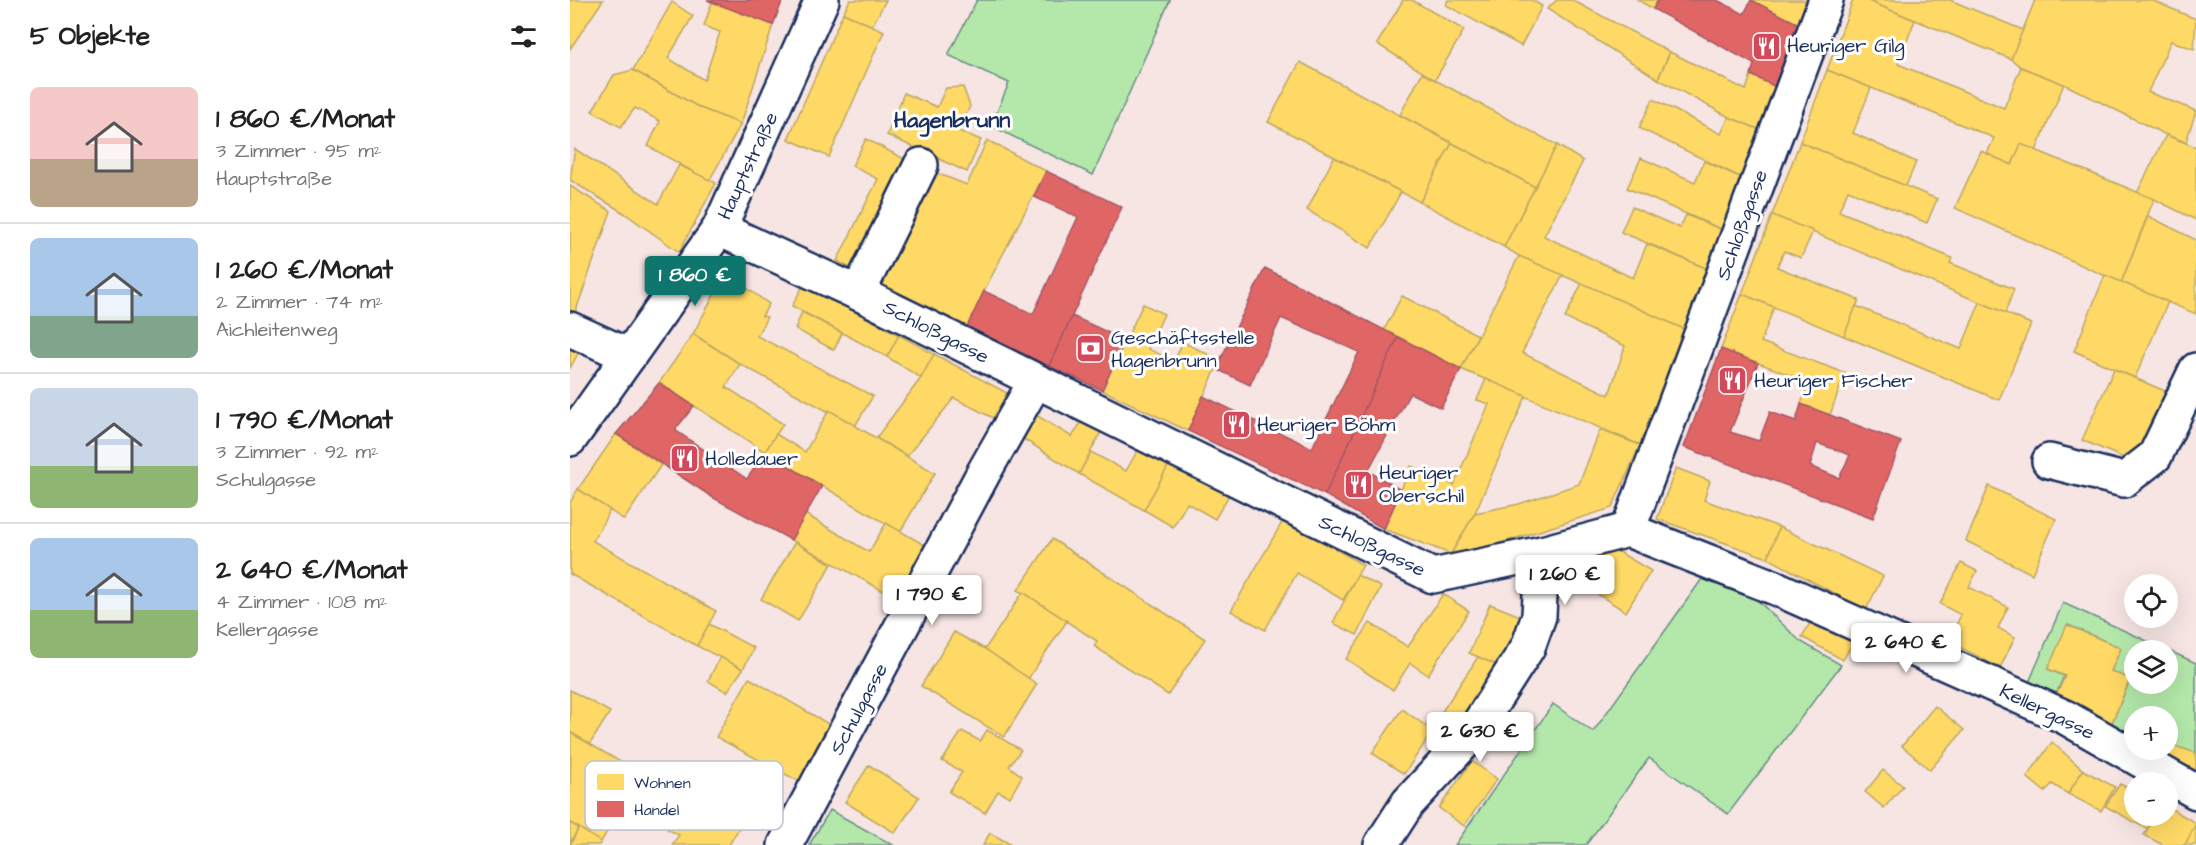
<!DOCTYPE html>
<html lang="de">
<head>
<meta charset="utf-8">
<style>
	:root { --surface:#fff; --page:#f2f2f2; --text:#222; --muted:#767676; --line:#e0e0e0; --accent:#0f766e }
	body { margin:0; font-family:"Architects Daughter",sans-serif; background:var(--page); color:var(--text); height:100vh; display:flex; flex-direction:column; font-size:22px; white-space:nowrap }
	* { box-sizing:border-box; margin:0 }
	p { font-size:20px; color:var(--muted) }
	.icon { flex:none; width:33px; height:33px; fill:none; stroke:currentColor; stroke-width:2; stroke-linecap:round; stroke-linejoin:round }
	.map { position:relative; flex:1; overflow:hidden }
	.side { display:flex; flex-direction:column; background:var(--surface); width:570px }
	.side>* { flex:none }
	.buttons { position:absolute; left:1554px; top:574px; display:grid; gap:12px }
	.buttons a { display:grid; place-items:center; width:54px; height:54px; border-radius:50%; background:var(--surface); box-shadow:0 6px 24px #0002; font-size:30px }
	.price { position:absolute; translate:-50% -51px; padding:0 14px; border-radius:6px; background:#fff; color:#222; font-size:20px; line-height:39px; filter:drop-shadow(0 2px 3px #0008) }
	.price::after { content:''; position:absolute; left:50%; top:36px; width:18px; height:14px; margin-left:-9px; background:inherit; clip-path:polygon(0 0,100% 0,50% 100%) }
	.price.on { background:var(--accent); color:#fff }
	ul { padding:0; list-style:none }
	li { display:flex; align-items:center; gap:18px; height:150px; padding:0 30px }
	li+li { border-top:2px solid var(--line) }
	li span { display:grid; place-items:center; flex:none; width:168px; height:120px; border-radius:9px; color:#555 }
	li>.icon { margin-inline-start:auto }
	span .icon { width:72px; height:72px; fill:#fffc; stroke-width:1 }
	li b { font-size:26px }
	h2 { display:flex; justify-content:space-between; align-items:center; height:72px; padding:0 30px; font-size:26px }
	main { display:flex; flex:1; min-height:0 }
	.map>svg:first-child { display:block }
	.green { fill:#b4e8aa; stroke:#688c84; stroke-width:1.5; fill-rule:evenodd }
	.homes { fill:#ffd966; stroke:#bba664; stroke-width:1.5 }
	.shops { fill:#e06666; stroke:#a55664; stroke-width:1.5; fill-rule:evenodd }
	.lines { fill:none; stroke-linecap:round; stroke-linejoin:round }
	.minor-casing { stroke:#1b2f5e; stroke-width:38 }
	.major-casing { stroke:#1b2f5e; stroke-width:38 }
	.minor { stroke:#fff; stroke-width:33 }
	.major { stroke:#fff; stroke-width:33 }
	.labels { text-anchor:middle; dominant-baseline:central; stroke-width:6; stroke-linejoin:round; paint-order:stroke }
	.poi-label { font-size:20px; fill:#1b2f5e; stroke:#fff; text-anchor:start }
	.street-label { font-size:20px; fill:#1b2f5e; stroke:#fff }
	.quarter-label { font-size:22px; font-weight:bold; fill:#1b2f5e; stroke:#fff }
	.key { fill:#fff; stroke:#bbc1cf; stroke-width:1.5 }
	.key-label { font-size:16px; fill:#1b2f5e }
</style>
</head>
<body>
<main>
<section class="side">
<h2>5 Objekte<svg class="icon" aria-label="filters" viewBox="0 0 24 24"><path d="M4 7h16M4 17h16"/><circle cx="9" cy="7" r="2"/><circle cx="15" cy="17" r="2"/></svg></h2>
<ul>
<li><span style="background:linear-gradient(#f6c9c9 60%,#b9a48a 0)"><svg class="icon" aria-label="home" viewBox="0 0 24 24"><path d="M3 11l9-7 9 7M6 9v11h12V9"/></svg></span><div><b>1 860 €/Monat</b><p>3 Zimmer · 95 m²</p><p>Hauptstraße</p></div></li>
<li><span style="background:linear-gradient(#a9c7e8 65%,#7fa58c 0)"><svg class="icon" aria-label="home" viewBox="0 0 24 24"><path d="M3 11l9-7 9 7M6 9v11h12V9"/></svg></span><div><b>1 260 €/Monat</b><p>2 Zimmer · 74 m²</p><p>Aichleitenweg</p></div></li>
<li><span style="background:linear-gradient(#c9d6e8 65%,#8fb573 0)"><svg class="icon" aria-label="home" viewBox="0 0 24 24"><path d="M3 11l9-7 9 7M6 9v11h12V9"/></svg></span><div><b>1 790 €/Monat</b><p>3 Zimmer · 92 m²</p><p>Schulgasse</p></div></li>
<li><span style="background:linear-gradient(#a9c7e8 60%,#8fb573 0)"><svg class="icon" aria-label="home" viewBox="0 0 24 24"><path d="M3 11l9-7 9 7M6 9v11h12V9"/></svg></span><div><b>2 640 €/Monat</b><p>4 Zimmer · 108 m²</p><p>Kellergasse</p></div></li>
</ul>
</section>
<div class="map">
<svg width="1626" height="845" viewBox="0 0 1626 845">
	<rect width="100%" height="100%" fill="#f6e5e3"/>
	<filter id="ink" filterUnits="userSpaceOnUse"><feTurbulence type="fractalNoise" baseFrequency=".0167" numOctaves="2"/><feDisplacementMap in="SourceGraphic" scale="12" xChannelSelector="R" yChannelSelector="G"/><feConvolveMatrix kernelMatrix="1 2 1 2 8 2 1 2 1" color-interpolation-filters="sRGB"/></filter>
	<g filter="url(#ink)">
		<g class="green">
			<polygon points="407,0 600,0 523,175 421,126 439,83 378,55"/>
			<polygon points="1132,579 1185,598 1230,641 1271,665 1158,814 1079,758 1016,845 885,845 983,704 1023,732"/>
			<path d="M1493,603L1626,663V770L1566,750H1598V717H1564V749L1551,743L1559,732L1541,725L1560,680L1541,671L1551,648L1498,625L1478,669L1494,676L1484,699L1454,694ZM1564,651H1598V684H1564Z"/>
			<polygon points="260,810 323,845 239,845"/>
		</g>
		<g class="homes">
			<polygon points="0,0 33,0 0,49"/>
			<polygon points="280,0 316,0 302,26 273,13"/>
			<polygon points="833,0 842,0 894,30 865,80 807,44"/>
			<polygon points="878,0 962,0 972,6 951,46 876,5"/>
			<polygon points="987,0 1002,0 1100,52 1088,79 977,9"/>
			<polygon points="1068,0 1088,0 1083,9"/>
			<polygon points="1181,0 1236,0 1229,24"/>
			<polygon points="1283,0 1296,0 1345,20 1328,64 1434,108 1451,67 1494,84 1466,151 1451,144 1442,165 1417,154 1424,138 1257,70"/>
			<polygon points="1296,0 1380,0 1453,30 1441,59"/>
			<polygon points="1465,0 1581,0 1626,19 1624,49 1601,41 1578,92 1626,111 1616,142 1596,135 1494,84 1451,67 1441,59"/>
			<polygon points="102,2 123,16 98,58 134,80 150,32 134,26 142,2 203,25 171,124 130,108 63,70"/>
			<polygon points="273,13 314,31 259,157 218,139"/>
			<polygon points="1100,52 1176,90 1181,75 1206,87 1190,130 1159,117 1088,79"/>
			<polygon points="730,62 882,143 850,202 698,122"/>
			<polygon points="63,70 130,108 171,124 139,181 78,146 90,121 65,108 51,127 22,111 44,75"/>
			<polygon points="1257,70 1301,88 1283,133 1346,162 1336,186 1230,142"/>
			<polygon points="852,73 987,145 965,187 830,115"/>
			<polygon points="393,87 400,106 389,131 411,140 397,172 317,135 334,93 367,107 376,88"/>
			<polygon points="1083,99 1151,134 1159,117 1190,130 1172,178 1069,128"/>
			<polygon points="1596,135 1626,147 1626,220 1584,199 1567,193"/>
			<polygon points="296,139 344,164 289,273 267,261 308,179 282,166"/>
			<polygon points="417,140 476,171 414,291 397,327 307,282 359,170 397,185"/>
			<polygon points="1230,142 1367,199 1357,223 1278,190 1269,211 1382,258 1380,263 1444,289 1435,313 1202,215"/>
			<polygon points="882,143 965,187 934,247 850,202"/>
			<polygon points="1451,144 1584,199 1551,283 1385,208 1411,151 1442,165"/>
			<polygon points="987,145 1013,161 974,236 1063,278 1077,244 1136,268 1116,330 949,256 934,247"/>
			<polygon points="5,149 88,204 109,165 146,183 109,252 54,213 0,180"/>
			<polygon points="764,157 831,192 800,248 737,210"/>
			<polygon points="1071,158 1125,182 1134,161 1172,178 1153,230 1057,188"/>
			<polygon points="0,186 41,211 4,316 0,314"/>
			<polygon points="1062,207 1110,228 1116,215 1153,230 1136,268 1051,232"/>
			<polygon points="1202,215 1243,231 1231,258 1214,251 1207,267 1289,300 1274,336 1172,294"/>
			<polygon points="1578,216 1626,240 1626,314 1551,283"/>
			<polygon points="949,256 993,275 952,353 1039,395 1055,346 995,318 1012,283 1116,330 1070,445 891,369"/>
			<polygon points="156,273 199,304 192,316 197,317 187,336 303,396 285,426 170,364 123,334"/>
			<polygon points="1535,275 1598,302 1565,378 1504,351"/>
			<polygon points="234,284 329,335 317,357 222,306"/>
			<polygon points="1172,294 1204,307 1191,342 1275,373 1260,415 1231,404 1239,382 1151,349"/>
			<polygon points="832,296 908,335 891,369 814,330"/>
			<polygon points="1410,302 1461,324 1429,400 1274,336 1286,306 1391,349"/>
			<polygon points="573,304 594,314 578,349 604,361 613,342 650,360 618,431 532,390"/>
			<polygon points="232,312 272,333 264,350 225,329"/>
			<polygon points="0,334 15,341 0,368"/>
			<polygon points="123,334 170,364 156,387 213,424 195,452 89,383"/>
			<polygon points="329,335 364,354 351,378 317,357"/>
			<polygon points="364,354 437,393 423,418 384,398 337,456 306,438 351,378"/>
			<polygon points="1544,369 1597,392 1565,463 1512,440"/>
			<polygon points="916,379 956,396 905,513 881,554 814,529 841,466 884,485 919,404 907,400"/>
			<polygon points="259,410 365,473 330,532 195,452 206,434 235,452"/>
			<polygon points="466,415 502,437 513,419 533,428 509,474 452,438"/>
			<polygon points="1030,430 1070,445 1042,508 899,553 881,554 905,513 949,504 1009,484"/>
			<polygon points="46,434 91,465 54,520 8,489"/>
			<polygon points="570,446 600,463 574,510 509,474 521,452 556,471"/>
			<polygon points="600,463 659,495 645,519 617,503 603,527 574,510"/>
			<polygon points="1106,468 1140,481 1134,500 1209,527 1198,558 1087,519"/>
			<polygon points="1419,486 1486,519 1462,574 1396,541"/>
			<polygon points="8,489 40,510 23,541 146,611 127,646 0,574 0,503"/>
			<polygon points="235,514 299,552 316,523 360,548 333,602 221,540"/>
			<polygon points="714,519 793,565 773,600 727,573 695,630 661,611"/>
			<polygon points="1209,527 1313,576 1296,610 1198,558"/>
			<polygon points="482,539 635,639 598,695 524,646 527,641 448,590"/>
			<polygon points="225,542 262,564 228,621 191,599"/>
			<polygon points="1034,543 1081,571 1056,612 1010,583"/>
			<polygon points="1391,563 1407,571 1399,587 1438,607 1428,628 1445,637 1430,668 1378,641 1391,615 1370,604"/>
			<polygon points="787,575 811,587 787,635 763,623"/>
			<polygon points="453,592 497,621 458,679 415,649"/>
			<polygon points="873,594 899,611 858,675 840,663 823,690 776,659 800,623 838,647"/>
			<polygon points="920,604 958,619 936,669 899,653"/>
			<polygon points="1245,614 1286,637 1273,660 1232,637"/>
			<polygon points="139,624 184,648 173,669 127,646"/>
			<polygon points="1497,625 1551,648 1541,671 1560,679 1541,725 1484,700 1495,676 1478,669"/>
			<polygon points="384,632 415,649 467,684 434,737 351,686"/>
			<polygon points="150,657 173,669 157,692 138,681"/>
			<polygon points="908,657 936,669 895,733 869,716"/>
			<polygon points="179,678 262,726 230,782 146,737"/>
			<polygon points="0,690 40,712 20,744 0,732"/>
			<polygon points="1365,706 1394,730 1360,770 1332,746"/>
			<polygon points="832,709 863,731 834,774 802,753"/>
			<polygon points="417,730 451,750 439,766 452,776 440,797 428,791 415,813 379,792 392,772 372,761 392,731 410,741"/>
			<polygon points="1,733 71,774 31,842 0,823"/>
			<polygon points="1482,742 1513,770 1498,794 1482,784 1475,792 1457,777"/>
			<polygon points="1599,744 1626,753 1626,770 1593,759"/>
			<polygon points="902,761 927,779 894,826 869,808"/>
			<polygon points="299,765 349,797 325,833 275,802"/>
			<polygon points="1313,770 1333,786 1314,808 1295,792"/>
			<polygon points="1513,770 1545,787 1531,811 1498,794"/>
			<polygon points="1550,784 1564,791 1564,816 1585,816 1577,829 1535,806"/>
			<polygon points="116,796 169,828 159,845 102,845 109,835 97,829"/>
			<polygon points="1598,807 1626,823 1615,845 1593,845 1574,835 1585,816 1598,816"/>
			<polygon points="0,823 9,828 0,843"/>
			<polygon points="1626,824 1626,845 1615,845"/>
			<polygon points="9,828 31,842 29,845 0,845"/>
			<polygon points="420,833 442,845 413,845"/>
		</g>
		<g class="shops">
			<polygon points="137,0 210,0 212,2 203,25"/>
			<polygon points="1088,0 1147,0 1174,14 1181,0 1229,24 1206,87 1181,75 1184,64 1083,9"/>
			<polygon points="476,171 552,207 479,366 397,327 414,291 463,314 508,217 464,197"/>
			<polygon points="695,268 828,337 755,495 618,431 633,396 742,448 789,352 711,318 680,385 646,369"/>
			<polygon points="502,316 555,340 532,390 479,366"/>
			<polygon points="828,337 891,369 871,408 840,393 798,471 831,490 814,529 755,495"/>
			<path d="M1151,349L1188,363L1160,432L1189,441L1200,412L1226,421L1231,404L1331,442L1303,518L1114,447ZM1247,443L1280,455L1269,478L1240,466Z"/>
			<polygon points="89,383 124,406 105,430 177,479 195,452 252,486 221,540 142,497 46,434"/>
		</g>
		<g class="lines">
			<defs>
				<g id="minor">
					<polyline points="149,229 288,293 863,576 972,553 1058,530"/>
					<polyline points="288,293 351,165"/>
					<polyline points="0,329 59,356"/>
					<polyline points="1479,461 1554,480 1585,456 1626,370"/>
					<polyline points="1058,530 1208,589 1495,717 1626,792"/>
					<polyline points="1058,530 1256,0"/>
					<polyline points="215,845 414,472 465,382"/>
					<polyline points="811,845 838,803 903,733 958,647 969,616 972,553"/>
				</g>
				<polyline id="major" points="0,439 149,229 252,0"/>
			</defs>
			<use href="#minor" class="minor-casing"/>
			<use href="#major" class="major-casing"/>
			<use href="#minor" class="minor"/>
			<use href="#major" class="major"/>
		</g>
	</g>
	<defs>
		<symbol id="restaurant-square" viewBox="-11 -11 22 22"><rect x="-9" y="-9" width="18" height="18" rx="4" fill="#d1495b" stroke="#fff"/><path d="M-5-6h1v4h1v-4h1v4h1v-4h1v5L-1.5 .5V6h-2V.5L-5-1ZM5-6V6H3V1.5H1.5Q1.5-4 5-6Z" fill="#fff"/></symbol>
		<symbol id="bank-square" viewBox="-11 -11 22 22"><rect x="-9" y="-9" width="18" height="18" rx="4" fill="#d1495b" stroke="#fff"/><path d="M-6-4H6V4H-6ZM0-2.3a2.3 2.3 0 1 0 0 4.6a2.3 2.3 0 1 0 0-4.6Z" fill="#fff"/></symbol>
	</defs>
	<g fill-rule="evenodd">
		<use href="#restaurant-square" x="1180" y="30" width="33" height="33"/>
		<use href="#bank-square" x="504" y="332" width="33" height="33"/>
		<use href="#restaurant-square" x="1146" y="364" width="33" height="33"/>
		<use href="#restaurant-square" x="650" y="408" width="33" height="33"/>
		<use href="#restaurant-square" x="98" y="442" width="33" height="33"/>
		<use href="#restaurant-square" x="772" y="468" width="33" height="33"/>
	</g>
	<g class="labels">
		<g class="poi-label">
			<text x="1217" y="46">Heuriger Gilg</text>
			<text x="541" y="338">Geschäftsstelle<tspan x="541" dy="23">Hagenbrunn</tspan></text>
			<text x="1184" y="381">Heuriger Fischer</text>
			<text x="687" y="425">Heuriger Böhm</text>
			<text x="135" y="459">Holledauer</text>
			<text x="809" y="473">Heuriger<tspan x="809" dy="23">Oberschil</tspan></text>
		</g>
		<g class="street-label">
			<text transform="translate(178 166) rotate(-65)">Hauptstraße</text>
			<text transform="translate(1172 225) rotate(-70)">Schloßgasse</text>
			<text transform="translate(366 332) rotate(27)">Schloßgasse</text>
			<text transform="translate(802 546) rotate(26)">Schloßgasse</text>
			<text transform="translate(289 709) rotate(-62)">Schulgasse</text>
			<text transform="translate(1477 712) rotate(26)">Kellergasse</text>
		</g>
		<g class="quarter-label">
			<text x="382" y="120">Hagenbrunn</text>
		</g>
	</g>
	<rect x="15" y="761" width="198" height="69" rx="9" class="key"/>
	<rect x="27" y="774" width="27" height="16" fill="#ffd966"/>
	<rect x="27" y="801" width="27" height="16" fill="#e06666"/>
	<g class="key-label">
		<text x="64" y="788">Wohnen</text>
		<text x="64" y="815">Handel</text>
	</g>
</svg>
<div class="buttons">
<a><svg class="icon" aria-label="locate" viewBox="0 0 24 24"><circle cx="12" cy="12" r="6"/><path d="M12 2v4M12 18v4M2 12h4M18 12h4"/></svg></a>
<a><svg class="icon" aria-label="layers" viewBox="0 0 24 24"><path d="M12 4l9 5-9 5-9-5zM3 14l9 5 9-5"/></svg></a>
<a>+</a>
<a>−</a>
</div>
<b class="price on" style="left:125px;top:307px">1 860 €</b>
<b class="price" style="left:995px;top:606px">1 260 €</b>
<b class="price" style="left:362px;top:626px">1 790 €</b>
<b class="price" style="left:1336px;top:674px">2 640 €</b>
<b class="price" style="left:910px;top:763px">2 630 €</b>
</div>
</main>
</body>
</html>
